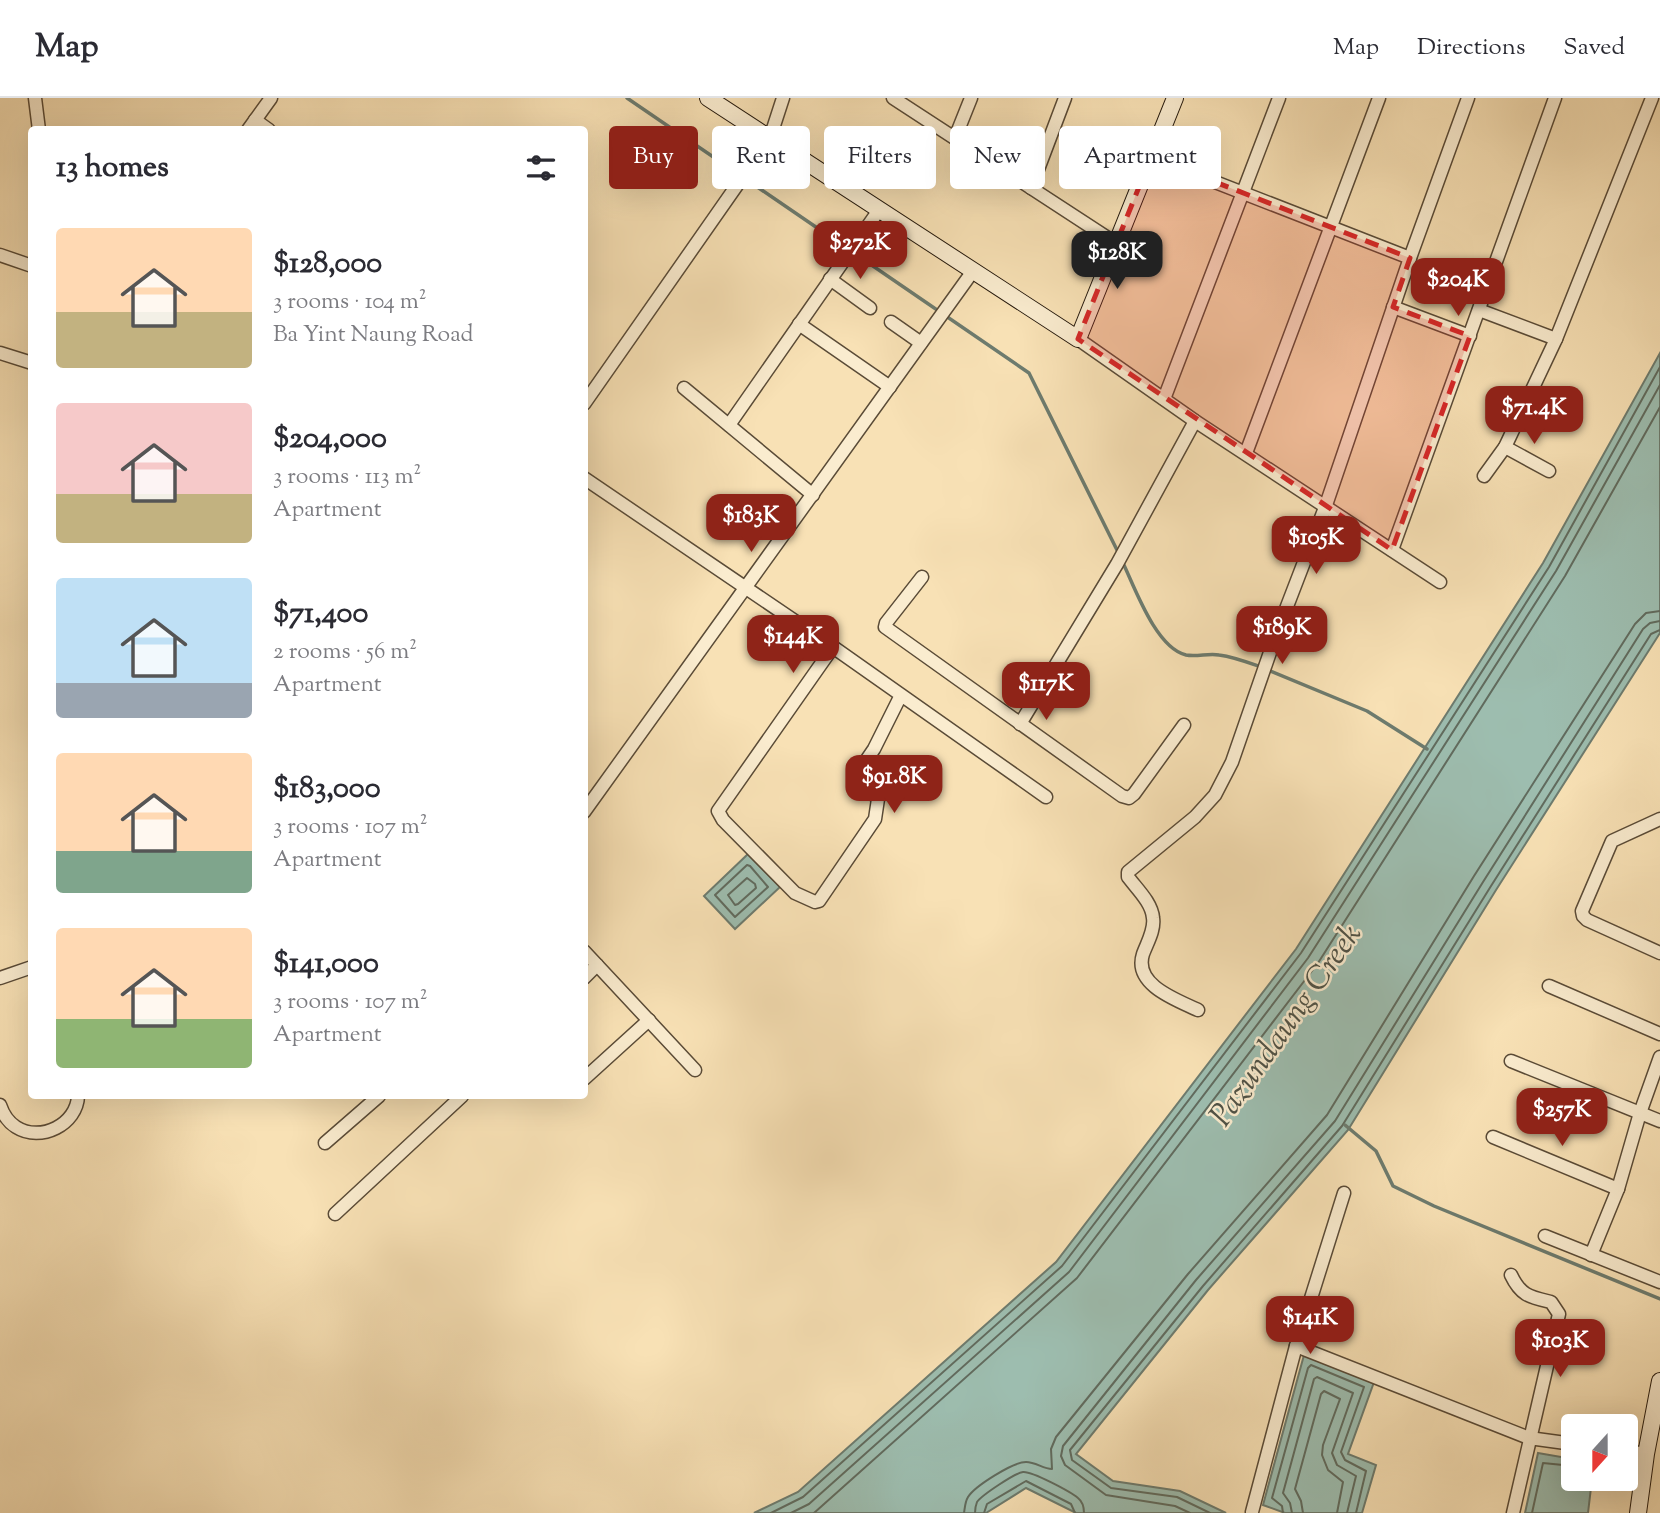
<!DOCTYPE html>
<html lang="en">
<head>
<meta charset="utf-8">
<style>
	:root { --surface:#fff; --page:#f7f7f7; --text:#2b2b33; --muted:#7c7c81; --line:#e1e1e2; --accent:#8f2418 }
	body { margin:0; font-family:"Sorts Mill Goudy",serif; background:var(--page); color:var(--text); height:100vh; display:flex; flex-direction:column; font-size:26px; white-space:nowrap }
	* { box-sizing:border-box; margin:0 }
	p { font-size:23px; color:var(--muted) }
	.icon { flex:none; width:38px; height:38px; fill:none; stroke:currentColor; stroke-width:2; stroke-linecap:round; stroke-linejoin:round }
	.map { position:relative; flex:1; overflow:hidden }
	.sheet { position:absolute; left:28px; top:28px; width:560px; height:973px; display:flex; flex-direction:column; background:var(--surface); border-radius:7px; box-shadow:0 7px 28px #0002 }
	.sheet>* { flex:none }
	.top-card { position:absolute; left:609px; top:28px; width:665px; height:63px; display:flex; gap:14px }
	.needle { width:46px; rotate:201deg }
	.buttons { position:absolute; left:1561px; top:1316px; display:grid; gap:14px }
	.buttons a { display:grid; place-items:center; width:77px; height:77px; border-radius:7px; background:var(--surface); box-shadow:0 7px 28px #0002; font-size:35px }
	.price { position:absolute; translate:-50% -60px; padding:0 16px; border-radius:14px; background:var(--accent); color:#fff; font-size:23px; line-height:46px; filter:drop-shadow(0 2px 4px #0008) }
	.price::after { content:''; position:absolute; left:50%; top:42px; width:21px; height:16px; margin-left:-10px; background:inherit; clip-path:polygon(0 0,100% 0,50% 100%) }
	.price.selected { background:#222; color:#fff }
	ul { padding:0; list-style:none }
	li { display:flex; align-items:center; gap:21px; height:175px; padding:0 28px }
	li span { display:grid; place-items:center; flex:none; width:196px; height:140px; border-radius:7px; color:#555 }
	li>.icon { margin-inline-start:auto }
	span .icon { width:84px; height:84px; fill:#fffc; stroke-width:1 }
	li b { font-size:30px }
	h2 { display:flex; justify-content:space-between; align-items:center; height:84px; padding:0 28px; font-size:30px }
	.tag { padding:0 24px; border-radius:7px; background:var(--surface); box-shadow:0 7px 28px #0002; font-size:24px; line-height:63px }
	.tag.selected { background:var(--accent); color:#fff }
	header { display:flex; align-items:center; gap:42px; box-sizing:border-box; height:98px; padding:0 35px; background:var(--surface); border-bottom:2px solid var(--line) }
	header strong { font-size:33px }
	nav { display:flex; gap:38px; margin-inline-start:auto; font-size:24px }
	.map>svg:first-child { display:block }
	.water { fill:#9dbdaf; stroke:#6d7b6e; stroke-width:2 }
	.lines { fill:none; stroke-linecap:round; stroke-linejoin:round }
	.shore { stroke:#616b5e; stroke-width:2 }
	.stream { stroke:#6d7b6e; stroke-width:3.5 }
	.street-casing { stroke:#5a4b37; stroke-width:15 }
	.secondary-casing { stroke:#25190d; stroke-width:18 }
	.street { stroke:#faeccf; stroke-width:12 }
	.secondary { stroke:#faeccf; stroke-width:16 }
	.marked { fill:#d62828; fill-opacity:0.2; stroke:#d62828; stroke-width:5; stroke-dasharray:14 9; stroke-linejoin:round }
	.labels { text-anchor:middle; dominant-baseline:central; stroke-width:5; stroke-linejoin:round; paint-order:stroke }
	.water-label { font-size:32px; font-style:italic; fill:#4f5246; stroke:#faeccf }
</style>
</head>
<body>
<header>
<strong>Map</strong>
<nav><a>Map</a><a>Directions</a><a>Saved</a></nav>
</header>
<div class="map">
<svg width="1660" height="1415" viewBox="0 0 1660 1415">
	<rect width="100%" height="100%" fill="#f8e1b5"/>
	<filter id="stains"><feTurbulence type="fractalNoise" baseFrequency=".00286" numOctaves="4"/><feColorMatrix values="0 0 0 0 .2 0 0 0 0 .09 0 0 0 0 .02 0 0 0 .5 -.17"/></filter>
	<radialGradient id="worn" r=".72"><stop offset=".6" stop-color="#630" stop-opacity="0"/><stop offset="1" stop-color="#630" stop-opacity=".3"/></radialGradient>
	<g class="water">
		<polygon points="1660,255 1660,535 1496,792 1348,1032 1208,1192 1076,1356 1113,1383 1180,1393 1226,1415 1076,1415 1026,1390 986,1415 754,1415 798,1394 1056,1164 1296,851 1543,465"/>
		<polygon points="748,756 780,789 735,831 704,798"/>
		<polygon points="1304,1257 1374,1284 1348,1356 1376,1367 1362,1415 1285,1415 1263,1407"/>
		<polygon points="1538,1355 1573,1361 1573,1381 1592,1381 1588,1415 1525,1415"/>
	</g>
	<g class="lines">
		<g class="shore">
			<polygon points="747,767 750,768 768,789 735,819 715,797"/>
			<polygon points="747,780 755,786 756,790 738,806 735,807 728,797"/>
			<polyline points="771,1415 803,1399 1062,1168 1301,855 1549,469 1660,269"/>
			<polyline points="791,1415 809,1406 1069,1174 1308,860 1556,473 1660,287"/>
			<polyline points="814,1415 1077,1180 1318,865 1565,478 1660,309"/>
			<path d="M964,1415C965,1409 965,1404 968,1399C975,1388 1013,1364 1026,1364C1036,1364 1043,1371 1052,1371L1051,1351L1056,1339L1188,1176L1327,1017L1474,778L1635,526L1646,515L1660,513"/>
			<path d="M975,1415C975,1410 975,1409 977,1404C982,1397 1015,1375 1023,1374C1032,1373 1071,1394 1078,1400C1083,1404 1084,1409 1084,1415"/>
			<polyline points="984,1415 987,1406 1026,1383 1071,1406 1075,1415"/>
			<polyline points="1190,1415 1175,1408 1106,1397 1065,1367 1061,1358 1063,1348 1196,1182 1335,1023 1483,784 1643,531 1650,525 1660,523"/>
			<polyline points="1210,1415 1177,1399 1111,1390 1072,1362 1070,1352 1203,1188 1342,1028 1491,788 1651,536 1660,532"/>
			<polyline points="1283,1415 1282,1408 1272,1400 1308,1270 1311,1267 1364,1289 1341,1354 1345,1362 1366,1373 1356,1415"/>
			<polyline points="1292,1415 1290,1405 1283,1395 1314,1281 1317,1279 1353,1295 1332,1355 1337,1367 1356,1378 1347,1415"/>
			<polyline points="1303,1415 1301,1403 1295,1391 1321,1296 1324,1293 1340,1301 1323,1347 1322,1357 1328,1372 1343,1384 1337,1415"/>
			<polyline points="1532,1415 1543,1365 1573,1368"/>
		</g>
		<g class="stream">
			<polyline points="627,0 848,151"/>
			<polyline points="854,155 1029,275 1118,454"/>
			<path d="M1123,465C1135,490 1156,550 1186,557C1197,559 1209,555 1219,557C1234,559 1247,564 1261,569"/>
			<polyline points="1268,572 1367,613 1427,651"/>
			<polyline points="1345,1027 1376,1053 1393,1088 1434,1108 1660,1201"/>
		</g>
		<defs>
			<g id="street">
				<polyline points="35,0 39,32"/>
				<polyline points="893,0 1117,146"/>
				<polyline points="255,22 269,32"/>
				<polyline points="248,32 271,0"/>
				<polyline points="955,40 971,0"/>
				<polyline points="1151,59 1410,160"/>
				<polyline points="1031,90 1065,0"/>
				<polyline points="0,157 32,168"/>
				<polyline points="830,181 870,210"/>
				<polyline points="1393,209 1470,238"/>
				<polyline points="1479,212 1556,241 1652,0"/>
				<polyline points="891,224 921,245"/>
				<polyline points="799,226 890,289"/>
				<polyline points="1078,241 1195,323 1440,484"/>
				<polyline points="0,255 32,265"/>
				<polyline points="684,290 813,397"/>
				<polyline points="1164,301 1279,0"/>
				<polyline points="584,306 770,40 783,0"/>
				<polyline points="729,327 879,112"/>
				<polyline points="1505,349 1549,373"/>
				<polyline points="1246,355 1379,0"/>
				<polyline points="1484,378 1505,349 1556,241"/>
				<polyline points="584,380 833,549"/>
				<polyline points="1392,452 1555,0"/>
				<polyline points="922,479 886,525 885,529 1122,698 1129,700 1134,696 1184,627"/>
				<polyline points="901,597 874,651 857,676 857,679 878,701 875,721 819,803 815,804 795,795 723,722 718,713 833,549 1046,699"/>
				<polyline points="1020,626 1117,466 1195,323"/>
				<polyline points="584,714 973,173"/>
				<polyline points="1660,721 1612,743 1582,813 1583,818 1587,822 1660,855"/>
				<polyline points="584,853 695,972"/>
				<polyline points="0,880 32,869"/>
				<polyline points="584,880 597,867"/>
				<polyline points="1549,888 1660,936"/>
				<path d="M1198,912C1177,902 1133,887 1143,856C1147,845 1155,832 1153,820C1152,805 1137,791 1128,779V774L1195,719L1215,697L1232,664L1276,537L1326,407L1410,160L1468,0"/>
				<polyline points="1511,963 1660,1023"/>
				<polyline points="584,981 649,922"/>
				<path d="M0,1007C3,1016 8,1024 16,1029C41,1045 77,1026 78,998"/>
				<polyline points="1493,1039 1618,1091"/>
				<polyline points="325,1045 379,998"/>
				<polyline points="335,1116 462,998"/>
				<polyline points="1545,1138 1660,1184"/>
				<polyline points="1591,1157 1618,1091 1640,1015 1660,959"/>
				<path d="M1511,1177C1521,1198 1530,1199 1551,1204L1559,1216L1513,1415"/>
				<polyline points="1296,1248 1529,1340 1573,1346"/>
				<polyline points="1626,1353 1646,1356"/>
				<polyline points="1252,1414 1296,1248 1344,1095"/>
			</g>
			<g id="secondary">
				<polyline points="708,0 1078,241 1175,0"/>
				<polyline points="1638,1415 1646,1356 1660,1283"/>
			</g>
		</defs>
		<use href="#street" class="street-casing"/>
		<use href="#secondary" class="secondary-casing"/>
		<use href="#street" class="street"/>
		<use href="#secondary" class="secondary"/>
	</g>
	<path class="marked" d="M1151,59L1410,160L1393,209L1470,238L1392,452L1078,241Z"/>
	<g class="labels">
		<g class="water-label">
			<text transform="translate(1287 928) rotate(-55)">Pazundaung Creek</text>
		</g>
	</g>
	<rect width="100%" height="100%" filter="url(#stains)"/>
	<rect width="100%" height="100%" fill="url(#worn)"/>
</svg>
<div class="buttons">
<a><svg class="needle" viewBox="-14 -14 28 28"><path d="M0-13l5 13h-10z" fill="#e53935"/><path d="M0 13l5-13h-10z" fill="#7c7c81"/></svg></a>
</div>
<b class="price" style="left:860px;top:183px">$272K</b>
<b class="price selected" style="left:1117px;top:193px">$128K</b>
<b class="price" style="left:1458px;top:220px">$204K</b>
<b class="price" style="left:1534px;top:348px">$71.4K</b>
<b class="price" style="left:751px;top:456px">$183K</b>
<b class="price" style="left:1316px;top:478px">$105K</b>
<b class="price" style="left:1282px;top:568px">$189K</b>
<b class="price" style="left:793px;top:577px">$144K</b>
<b class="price" style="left:1046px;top:624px">$117K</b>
<b class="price" style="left:894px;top:717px">$91.8K</b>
<b class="price" style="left:1562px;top:1050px">$257K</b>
<b class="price" style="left:1310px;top:1258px">$141K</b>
<b class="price" style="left:1560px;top:1281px">$103K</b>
<div class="top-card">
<a class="tag selected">Buy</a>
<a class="tag">Rent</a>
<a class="tag">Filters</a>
<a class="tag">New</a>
<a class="tag">Apartment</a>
</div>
<section class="sheet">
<h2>13 homes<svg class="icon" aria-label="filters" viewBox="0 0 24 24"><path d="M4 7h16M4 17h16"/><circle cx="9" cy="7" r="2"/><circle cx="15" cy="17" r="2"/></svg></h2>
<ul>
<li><span style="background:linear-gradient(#ffd9b3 60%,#c2b280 0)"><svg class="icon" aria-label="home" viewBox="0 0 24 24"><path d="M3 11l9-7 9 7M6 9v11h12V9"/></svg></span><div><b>$128,000</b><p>3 rooms · 104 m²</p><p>Ba Yint Naung Road</p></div></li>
<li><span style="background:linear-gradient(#f6c9c9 65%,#c2b280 0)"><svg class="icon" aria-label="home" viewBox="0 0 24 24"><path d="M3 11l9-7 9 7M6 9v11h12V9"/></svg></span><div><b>$204,000</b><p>3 rooms · 113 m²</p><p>Apartment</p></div></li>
<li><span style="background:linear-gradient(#bfe0f5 75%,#9aa5b1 0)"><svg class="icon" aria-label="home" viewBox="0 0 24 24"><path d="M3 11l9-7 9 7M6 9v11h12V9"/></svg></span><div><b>$71,400</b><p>2 rooms · 56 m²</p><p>Apartment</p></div></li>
<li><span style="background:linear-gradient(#ffd9b3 70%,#7fa58c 0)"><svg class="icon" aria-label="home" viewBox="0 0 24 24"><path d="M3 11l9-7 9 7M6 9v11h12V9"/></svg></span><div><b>$183,000</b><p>3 rooms · 107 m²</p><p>Apartment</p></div></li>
<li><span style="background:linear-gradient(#ffd9b3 65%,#8fb573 0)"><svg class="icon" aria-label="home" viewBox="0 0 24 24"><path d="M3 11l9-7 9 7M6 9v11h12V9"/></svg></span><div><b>$141,000</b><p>3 rooms · 107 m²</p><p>Apartment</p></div></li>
</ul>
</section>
</div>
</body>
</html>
